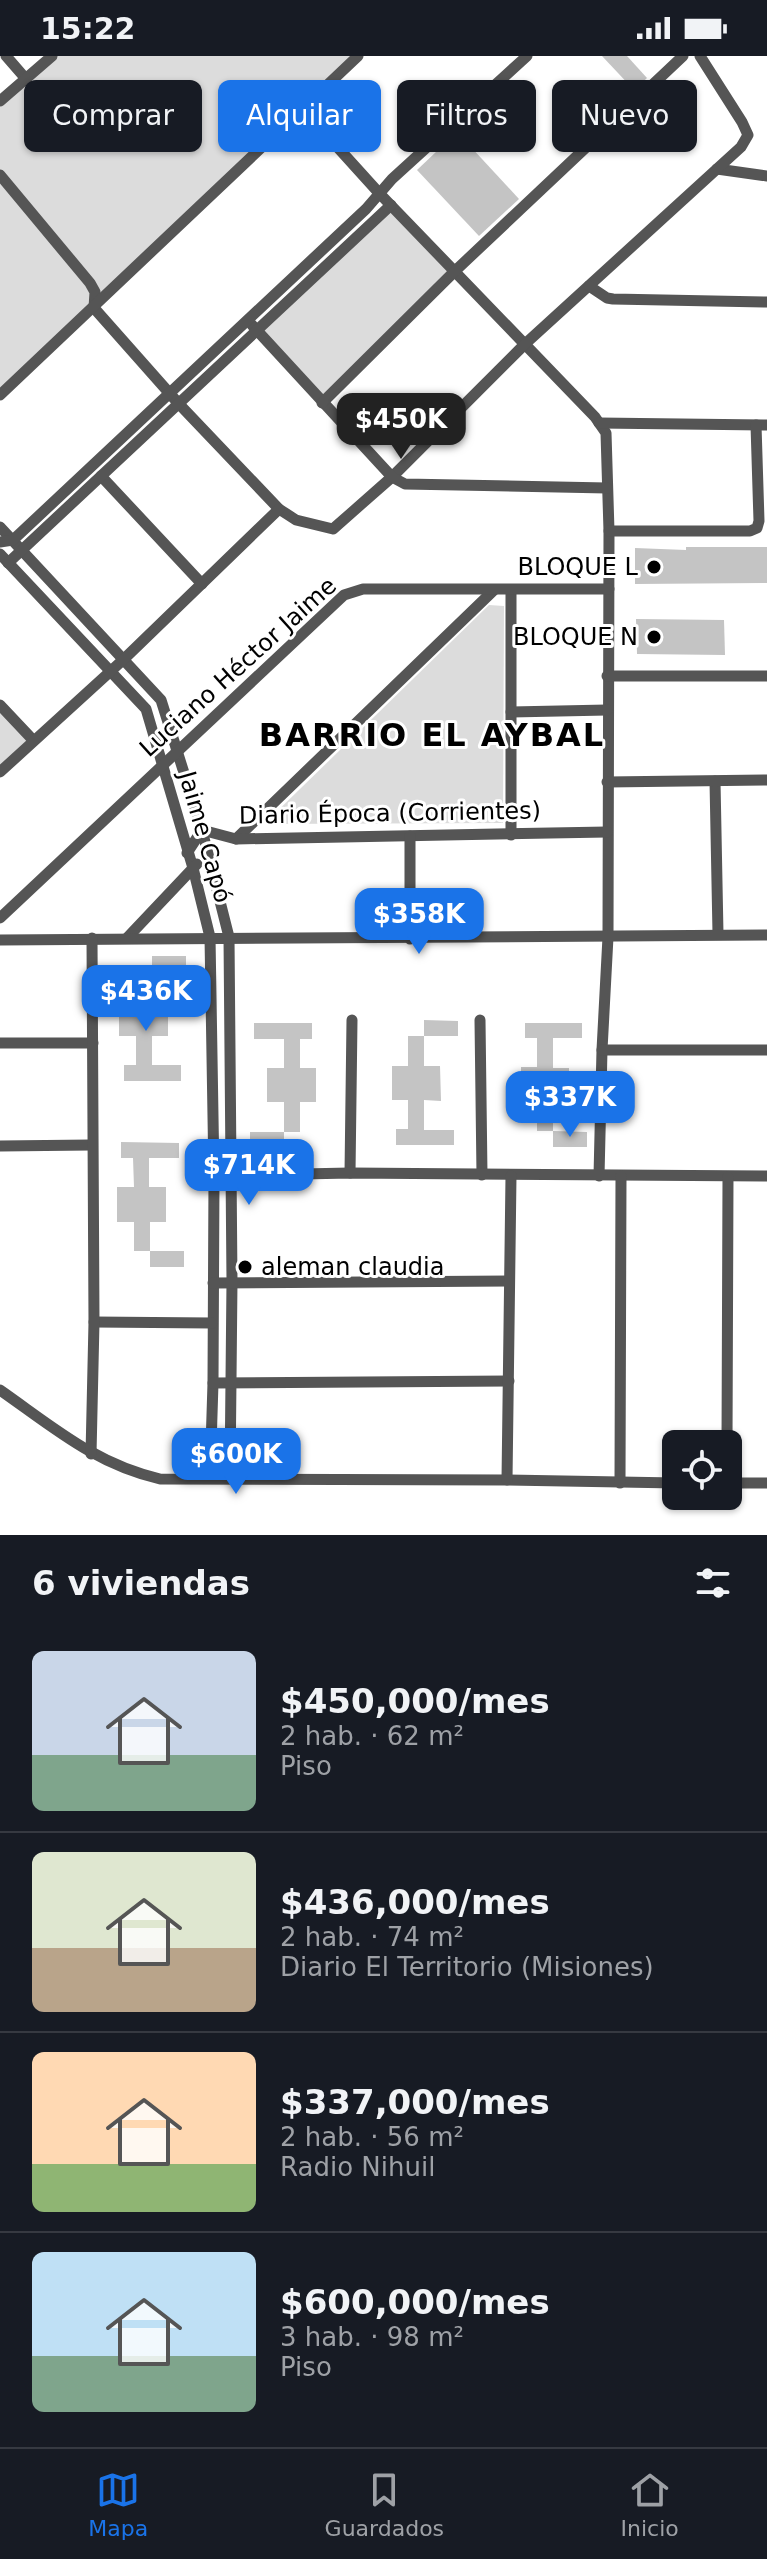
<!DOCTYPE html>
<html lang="es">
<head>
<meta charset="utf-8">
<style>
	:root { --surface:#171b24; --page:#242831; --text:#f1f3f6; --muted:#9ea1a6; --line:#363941; --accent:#1a73e8 }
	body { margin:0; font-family:"DejaVu Sans",sans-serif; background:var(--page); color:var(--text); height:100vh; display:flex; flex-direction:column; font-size:30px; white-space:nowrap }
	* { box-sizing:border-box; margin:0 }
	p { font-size:26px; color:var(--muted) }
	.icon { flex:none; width:44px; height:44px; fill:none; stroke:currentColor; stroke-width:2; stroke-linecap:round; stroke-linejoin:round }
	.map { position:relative; height:1479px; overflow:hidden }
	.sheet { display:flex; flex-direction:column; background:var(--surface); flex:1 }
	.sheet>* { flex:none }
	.hud { position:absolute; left:24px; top:24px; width:720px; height:72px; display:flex; gap:16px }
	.controls { position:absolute; left:662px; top:1374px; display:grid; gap:16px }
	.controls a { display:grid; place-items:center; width:80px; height:80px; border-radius:12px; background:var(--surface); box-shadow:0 2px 6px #0004; font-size:40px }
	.price { position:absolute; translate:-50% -68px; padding:0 18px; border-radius:16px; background:var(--accent); color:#fff; font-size:26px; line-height:52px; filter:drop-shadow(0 2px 4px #0008) }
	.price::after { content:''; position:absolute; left:50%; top:48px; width:24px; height:18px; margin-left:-12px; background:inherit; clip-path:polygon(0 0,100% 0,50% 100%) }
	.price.current { background:#222; color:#fff }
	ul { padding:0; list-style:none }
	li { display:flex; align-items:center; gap:24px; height:200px; padding:0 32px }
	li+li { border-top:2px solid var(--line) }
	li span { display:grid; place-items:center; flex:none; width:224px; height:160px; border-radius:12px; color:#555 }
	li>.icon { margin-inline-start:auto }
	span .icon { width:96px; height:96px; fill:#fffc; stroke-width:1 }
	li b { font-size:34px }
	h2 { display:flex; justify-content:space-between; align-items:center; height:96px; padding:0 32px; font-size:34px }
	.tag { padding:0 28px; border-radius:12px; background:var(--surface); box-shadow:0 2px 6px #0004; font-size:28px; line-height:72px }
	.tag.current { background:var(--accent); color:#fff }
	.status { display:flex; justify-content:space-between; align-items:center; height:56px; padding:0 40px; background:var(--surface); direction:ltr }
	.status svg { height:22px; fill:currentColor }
	.dock { display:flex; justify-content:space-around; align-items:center; height:112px; border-top:2px solid var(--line); background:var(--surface); font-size:22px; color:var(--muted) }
	.dock a { display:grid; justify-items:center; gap:4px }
	.dock .current { color:var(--accent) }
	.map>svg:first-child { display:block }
	.green { fill:#dcdcdc }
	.building { fill:#c4c4c4 }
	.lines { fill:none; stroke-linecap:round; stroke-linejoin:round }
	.minor { stroke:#555; stroke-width:11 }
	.poi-dot { fill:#000; stroke:#fff; stroke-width:3 }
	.labels { text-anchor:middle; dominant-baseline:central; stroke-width:6; stroke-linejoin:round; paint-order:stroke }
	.poi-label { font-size:24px; fill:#000; stroke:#fff; text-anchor:end }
	.street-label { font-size:24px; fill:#000; stroke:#fff }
	.district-label { font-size:32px; font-weight:bold; letter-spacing:2px; fill:#000; stroke:#fff }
</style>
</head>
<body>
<div class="status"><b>15:22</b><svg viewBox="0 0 49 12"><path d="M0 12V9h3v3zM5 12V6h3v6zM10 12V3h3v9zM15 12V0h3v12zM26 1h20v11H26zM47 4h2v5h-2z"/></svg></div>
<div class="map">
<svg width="767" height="1479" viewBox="0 0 767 1479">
	<rect width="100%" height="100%" fill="#fff"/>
	<g class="green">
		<polygon points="56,0 357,0 0,337 0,49"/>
		<polygon points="391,150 459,219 322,346 258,274"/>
		<polygon points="489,549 504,550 503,767 264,768"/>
		<polygon points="0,650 33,685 0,716"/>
	</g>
	<g class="building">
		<polygon points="602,0 627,0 647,22 634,34"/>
		<polygon points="457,76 519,143 479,180 417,114"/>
		<polygon points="686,491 767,491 767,527 635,528 635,492 686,494"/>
		<polygon points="636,563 724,564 725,599 637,598"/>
		<rect x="152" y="900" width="34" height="16"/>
		<polygon points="136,916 152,916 152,946 168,946 168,980 152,980 152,1009 181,1009 181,1025 124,1025 124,1009 136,1009 136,980 119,980 119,946 136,946"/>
		<polygon points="424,964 458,965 458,980 424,980"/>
		<polygon points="254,967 312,967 312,983 300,983 300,1012 316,1012 316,1046 300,1046 300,1076 284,1076 284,1046 267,1046 267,1012 284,1012 284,983 254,983"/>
		<polygon points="525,967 582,967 582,982 553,982 553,1012 569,1012 569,1046 553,1046 553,1075 537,1075 537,1046 521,1046 521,1011 537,1011 537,982 525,982"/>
		<polygon points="408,980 424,980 424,1010 440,1010 441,1045 424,1044 424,1074 454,1074 454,1089 396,1089 396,1073 408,1073 408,1044 392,1044 392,1010 408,1010"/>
		<polygon points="553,1075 587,1076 587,1091 553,1091"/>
		<rect x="250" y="1076" width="34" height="16"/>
		<polygon points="121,1086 179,1087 179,1102 149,1102 149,1131 166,1131 166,1166 150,1166 150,1195 134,1195 134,1166 117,1166 117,1131 134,1131 133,1102 121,1102"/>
		<rect x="150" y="1195" width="34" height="16"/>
	</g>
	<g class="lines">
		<g class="minor">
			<polyline points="6,0 26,23"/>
			<polyline points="0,45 52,0"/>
			<polyline points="303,53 379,137 595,361 606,377 609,475 608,881 602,994 599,1120"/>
			<polyline points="717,113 767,120"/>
			<polyline points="0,119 90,227 95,236 94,252 179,348 279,453 296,464 333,473 392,421 525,288 741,91 748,79 742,66 700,0"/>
			<polyline points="589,230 607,242 613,243 767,246"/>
			<polyline points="252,269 392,421 405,428 607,432"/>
			<polyline points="0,339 358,0"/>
			<polyline points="322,347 455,215 683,0"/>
			<polyline points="599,367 767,369"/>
			<polyline points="101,420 202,528"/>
			<polyline points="0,471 161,644 202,774 229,881 232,1225 230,1422"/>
			<polyline points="609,475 750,475 757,472 759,465 756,369"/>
			<polyline points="0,486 13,484 366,153 392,123 527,0"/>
			<polyline points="0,498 146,653 193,812 210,881 214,1120 213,1327 210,1422"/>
			<polyline points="8,507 391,149"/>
			<polyline points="511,534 511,779"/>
			<polyline points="607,620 767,620"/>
			<polyline points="0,649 33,684"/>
			<polyline points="511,656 607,654"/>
			<polyline points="0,716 124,603 279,453"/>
			<polyline points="715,725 718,878"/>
			<polyline points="607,726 767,724"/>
			<polyline points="236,783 494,534"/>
			<polyline points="187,797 202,774 236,783 607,776"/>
			<polyline points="0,862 344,539 363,533 609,533"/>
			<polyline points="127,882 197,808"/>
			<polyline points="410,883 410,780"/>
			<polyline points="0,884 767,879"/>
			<polyline points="480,964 482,1119"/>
			<polyline points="0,987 93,987"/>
			<polyline points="602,994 767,994"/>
			<polyline points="0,1090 91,1089"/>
			<polyline points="350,1117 352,964"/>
			<polyline points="214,1120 350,1117 767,1120"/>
			<polyline points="213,1227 509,1225"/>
			<polyline points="94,1266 212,1267"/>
			<polyline points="213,1327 509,1325"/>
			<path d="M0,1334C53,1371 95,1408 160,1423L507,1424L676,1427"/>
			<polyline points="727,1388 728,1121"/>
			<polyline points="91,1398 94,1266 92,882"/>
			<polyline points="507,1424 511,1120"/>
			<polyline points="620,1427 621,1120"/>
			<polyline points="728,1427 767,1427"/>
		</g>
	</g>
	<g class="poi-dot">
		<circle cx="654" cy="511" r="8"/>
		<circle cx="654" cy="581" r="8"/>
		<circle cx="245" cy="1211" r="8"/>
	</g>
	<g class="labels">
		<g class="poi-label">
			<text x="638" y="511">BLOQUE L</text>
			<text x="638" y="581">BLOQUE N</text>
			<text x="261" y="1211" text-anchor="start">aleman claudia</text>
		</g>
		<g class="street-label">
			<text transform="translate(238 611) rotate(-42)">Luciano Héctor Jaime</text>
			<text transform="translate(390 757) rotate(-1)">Diario Época (Corrientes)</text>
			<text transform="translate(205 781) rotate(74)">Jaime Capó</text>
		</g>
		<g class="district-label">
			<text x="432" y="679">BARRIO EL AYBAL</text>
		</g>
	</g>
</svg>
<div class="controls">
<a><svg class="icon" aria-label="locate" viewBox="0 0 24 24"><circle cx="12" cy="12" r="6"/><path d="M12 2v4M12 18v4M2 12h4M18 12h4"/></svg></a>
</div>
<b class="price current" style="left:401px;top:405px">$450K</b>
<b class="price" style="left:419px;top:900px">$358K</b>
<b class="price" style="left:146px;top:977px">$436K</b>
<b class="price" style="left:570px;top:1083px">$337K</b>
<b class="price" style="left:249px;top:1151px">$714K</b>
<b class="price" style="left:236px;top:1440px">$600K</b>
<div class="hud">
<a class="tag">Comprar</a>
<a class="tag current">Alquilar</a>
<a class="tag">Filtros</a>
<a class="tag">Nuevo</a>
</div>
</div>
<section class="sheet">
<h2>6 viviendas<svg class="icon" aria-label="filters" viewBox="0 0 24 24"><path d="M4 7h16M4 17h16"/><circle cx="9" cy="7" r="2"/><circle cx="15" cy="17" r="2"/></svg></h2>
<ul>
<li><span style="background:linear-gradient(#c9d6e8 65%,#7fa58c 0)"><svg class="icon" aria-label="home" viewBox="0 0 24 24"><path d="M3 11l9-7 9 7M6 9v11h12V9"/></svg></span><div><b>$450,000/mes</b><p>2 hab. · 62 m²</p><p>Piso</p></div></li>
<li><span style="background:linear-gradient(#dfe7d0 60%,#b9a48a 0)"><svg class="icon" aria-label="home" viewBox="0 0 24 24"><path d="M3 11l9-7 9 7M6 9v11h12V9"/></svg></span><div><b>$436,000/mes</b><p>2 hab. · 74 m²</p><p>Diario El Territorio (Misiones)</p></div></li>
<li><span style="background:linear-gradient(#ffd9b3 70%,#8fb573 0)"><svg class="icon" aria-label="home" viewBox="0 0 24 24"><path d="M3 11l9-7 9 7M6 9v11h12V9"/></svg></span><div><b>$337,000/mes</b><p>2 hab. · 56 m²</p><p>Radio Nihuil</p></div></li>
<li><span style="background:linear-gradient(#bfe0f5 65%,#7fa58c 0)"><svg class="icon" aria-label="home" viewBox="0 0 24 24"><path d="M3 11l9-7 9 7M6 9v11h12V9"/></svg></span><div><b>$600,000/mes</b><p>3 hab. · 98 m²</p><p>Piso</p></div></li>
</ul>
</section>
<nav class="dock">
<a class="current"><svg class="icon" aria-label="map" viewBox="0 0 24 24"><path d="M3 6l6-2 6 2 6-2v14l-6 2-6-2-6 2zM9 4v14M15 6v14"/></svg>Mapa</a>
<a><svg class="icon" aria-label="saved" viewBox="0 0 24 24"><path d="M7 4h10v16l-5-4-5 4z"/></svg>Guardados</a>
<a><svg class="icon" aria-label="home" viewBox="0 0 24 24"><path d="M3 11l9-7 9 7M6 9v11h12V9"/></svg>Inicio</a>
</nav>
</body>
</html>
